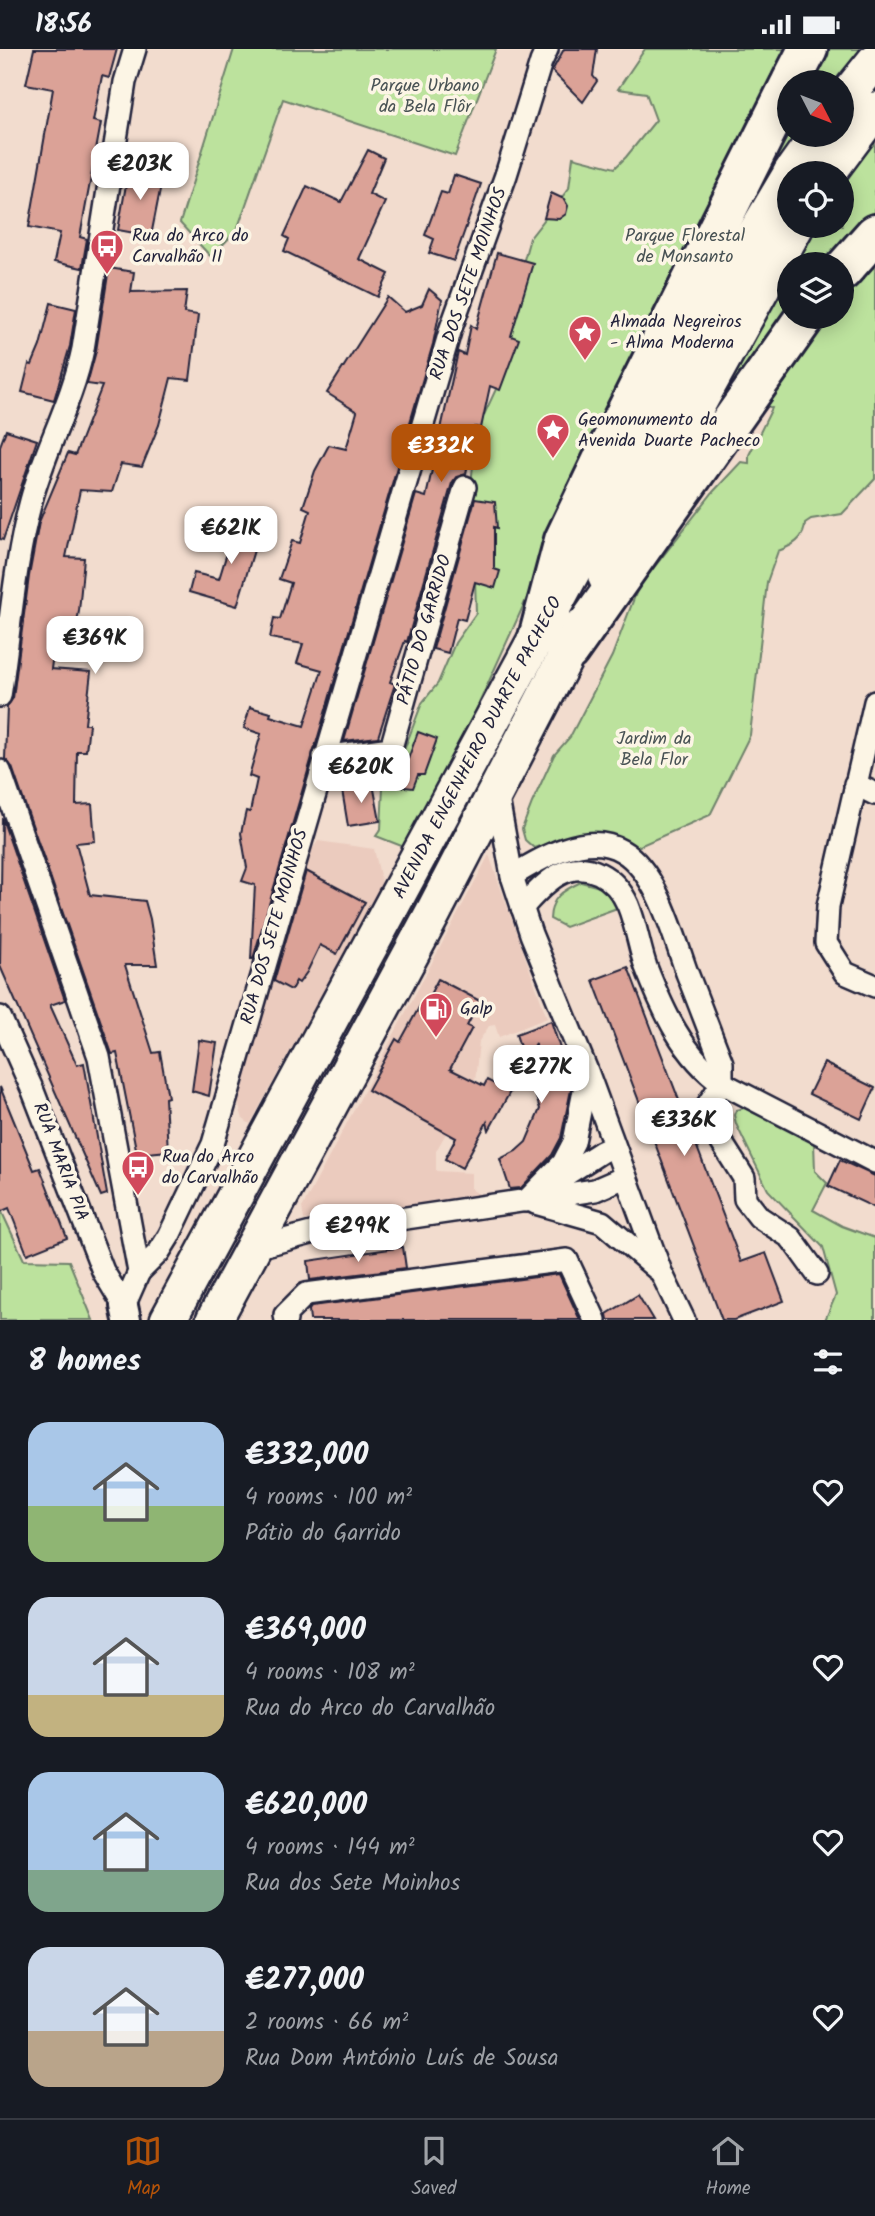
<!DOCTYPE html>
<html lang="en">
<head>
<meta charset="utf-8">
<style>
	:root { --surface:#171b24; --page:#242831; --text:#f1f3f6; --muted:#9ea1a6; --line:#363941; --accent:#b45309 }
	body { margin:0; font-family:Kalam,sans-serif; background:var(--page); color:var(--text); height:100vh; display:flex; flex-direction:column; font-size:26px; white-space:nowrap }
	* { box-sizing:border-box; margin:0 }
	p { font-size:23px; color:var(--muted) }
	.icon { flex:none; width:38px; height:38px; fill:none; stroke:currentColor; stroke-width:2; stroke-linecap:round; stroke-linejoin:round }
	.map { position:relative; height:1271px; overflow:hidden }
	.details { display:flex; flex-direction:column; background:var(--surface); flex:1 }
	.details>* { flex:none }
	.needle { width:46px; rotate:132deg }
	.buttons { position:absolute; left:777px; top:21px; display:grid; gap:14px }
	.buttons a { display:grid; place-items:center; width:77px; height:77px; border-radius:50%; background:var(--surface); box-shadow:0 4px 18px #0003; font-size:35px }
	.price { position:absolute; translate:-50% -60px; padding:0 16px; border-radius:14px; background:#fff; color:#222; font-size:23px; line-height:46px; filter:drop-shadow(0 2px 4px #0008) }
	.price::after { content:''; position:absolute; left:50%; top:42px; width:21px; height:16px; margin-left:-10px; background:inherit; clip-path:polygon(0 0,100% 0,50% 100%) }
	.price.selected { background:var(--accent); color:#fff }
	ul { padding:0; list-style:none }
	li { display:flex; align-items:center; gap:21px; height:175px; padding:0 28px }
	li span { display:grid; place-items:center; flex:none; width:196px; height:140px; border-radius:21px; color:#555 }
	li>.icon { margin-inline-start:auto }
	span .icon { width:84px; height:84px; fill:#fffc; stroke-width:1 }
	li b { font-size:30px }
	h2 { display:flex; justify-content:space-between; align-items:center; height:84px; padding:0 28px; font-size:30px }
	.status { display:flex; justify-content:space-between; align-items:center; height:49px; padding:0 35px; background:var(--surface); direction:ltr }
	.status svg { height:19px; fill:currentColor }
	.dock { display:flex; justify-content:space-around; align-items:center; height:98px; border-top:2px solid var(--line); background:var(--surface); font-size:19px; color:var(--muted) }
	.dock a { display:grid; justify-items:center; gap:4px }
	.dock .selected { color:var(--accent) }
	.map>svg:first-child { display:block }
	.built { fill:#ebcbbe }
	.green { fill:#bce29d; stroke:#6f826c; stroke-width:2; fill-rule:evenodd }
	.building { fill:#dba297; stroke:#22223b; stroke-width:2 }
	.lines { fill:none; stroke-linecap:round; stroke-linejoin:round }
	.minor-casing { stroke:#22223b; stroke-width:26 }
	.tertiary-casing { stroke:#22223b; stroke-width:32 }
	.trunk-casing { stroke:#22223b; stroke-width:40 }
	.motorway-casing { stroke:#22223b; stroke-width:44 }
	.minor { stroke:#fcf5e5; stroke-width:21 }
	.tertiary { stroke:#fcf5e5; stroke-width:26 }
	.trunk { stroke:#fcf5e5; stroke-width:35 }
	.motorway { stroke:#fcf5e5; stroke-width:38 }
	.labels { text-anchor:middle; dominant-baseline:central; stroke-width:7; stroke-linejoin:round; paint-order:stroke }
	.park-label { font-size:18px; fill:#485254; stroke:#fcf5e5 }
	.poi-label { font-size:18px; fill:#22223b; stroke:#fcf5e5; text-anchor:start }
	.street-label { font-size:18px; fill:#22223b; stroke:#fcf5e5 }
</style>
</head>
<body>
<div class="status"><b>18:56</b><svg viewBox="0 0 49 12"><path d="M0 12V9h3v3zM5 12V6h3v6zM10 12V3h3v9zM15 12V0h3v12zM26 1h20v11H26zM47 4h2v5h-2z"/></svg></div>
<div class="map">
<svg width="875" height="1271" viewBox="0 0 875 1271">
	<rect width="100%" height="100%" fill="#f2dcce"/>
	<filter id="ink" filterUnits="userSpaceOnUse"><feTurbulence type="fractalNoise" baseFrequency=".0143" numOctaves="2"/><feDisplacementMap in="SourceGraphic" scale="14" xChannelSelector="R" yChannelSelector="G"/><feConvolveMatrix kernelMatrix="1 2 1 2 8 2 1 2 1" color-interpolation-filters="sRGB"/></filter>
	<g filter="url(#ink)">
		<g class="built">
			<polygon points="318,792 374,800 382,835 250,1075 243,1070 234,1041 296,824"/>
			<polygon points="489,806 547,969 499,988 495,976 489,977 479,992 475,1033 436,1102 436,1122 471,1124 471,1140 483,1148 304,1171 302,1159"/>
		</g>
		<g class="green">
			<polygon points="234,0 496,0 455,107 283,50 237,181 211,208 180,174"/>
			<path d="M645,0H875V430L842,465L811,470L805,474C805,490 792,497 778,502L767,533L750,686L710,766L635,799L548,794L534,799L525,791L522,780L532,754L554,706L570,688L612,607L638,539L713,443L741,413L749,414V406L772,359L651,299L530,542L476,661L404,798L376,787L381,780L383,738L399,714L422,654L438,634L455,594L476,564L472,426L477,381L516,297L502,290L530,189L569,139L573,108L615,119L626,108L656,71L646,44L618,40ZM789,33H842V86H789ZM789,124H842V177H789ZM789,215H842V268H789Z"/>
			<path d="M581,833C600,839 612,837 617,859L565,878L550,870C551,848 562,842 581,833Z"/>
			<polygon points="744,1059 814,1093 815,1122 827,1134 813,1161 842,1177 875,1189 875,1271 825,1271 836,1246 823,1198 768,1141 736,1075 734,1066 736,1061"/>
			<polygon points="0,1159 24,1211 69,1212 93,1271 0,1271"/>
		</g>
		<g class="building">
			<polygon points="34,0 117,0 109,29 102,27 93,72 101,74 80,188 87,190 82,219 54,213 60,184 29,178 53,40 26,35"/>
			<polygon points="564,0 597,0 593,27 597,32 583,53 552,22"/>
			<polygon points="368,101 384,109 369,145 385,153 359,210 389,225 378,248 284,202 289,190 284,187 307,137 341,153"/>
			<polygon points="129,119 163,126 151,187 118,181"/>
			<polygon points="454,126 481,135 454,212 429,204 434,190 425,186 441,143 448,145"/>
			<polygon points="551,144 564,150 568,157 566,165 559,170 544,169"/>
			<polygon points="497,204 533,214 511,287 519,290 500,341 490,337 481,379 475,378 466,425 456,428 452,434 407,593 405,592 390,633 395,635 378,688 344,692 416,445 426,448 458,303 465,306 471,276 476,280"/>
			<polygon points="109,219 134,223 131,243 187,242 184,264 198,266 190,331 171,329 159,376 142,418 121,415 112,443 80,441 66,508 84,509 79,562 75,584 56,584 51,620 91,623 85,675 89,675 86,702 77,702 76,756 92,755 95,792 76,794 90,846 145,852 150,870 157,916 125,916 153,1004 160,1003 168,1048 165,1049 168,1102 137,1105 117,1004 112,1005 12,718 5,710 7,657 13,649 29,527 39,473 68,404 75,406 102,337 87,335 96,302"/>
			<polygon points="429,240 442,251 433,295 253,910 251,910 255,836 242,832 247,819 241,784 246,762 250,763 257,730 249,727 261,685 244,679 250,658 271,664 270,667 304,677 322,621 297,614 303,595 270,589 274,569 280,570 291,534 279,530 292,492 300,494 310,461 303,458 315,422 329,396 346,400 357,363 327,344 388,248 405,263 422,256"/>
			<polygon points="51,254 76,260 70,297 54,351 22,343 29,315 32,316 40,297"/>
			<polygon points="6,381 37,391 3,491 0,490 0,397"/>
			<polygon points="475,450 495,453 497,479 494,478 494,520 500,522 495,539 475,533 465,571 457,569 448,604 433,600"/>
			<polygon points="238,468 262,475 237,557 189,543 194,524 219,530"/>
			<polygon points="418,683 437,690 424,726 418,726 413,739 344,731 344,721 405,718"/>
			<polygon points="373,735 380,772 348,777 342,741"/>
			<polygon points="2,769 65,951 50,956 77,1016 84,1014 107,1145 101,1147 0,917"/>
			<polygon points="306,822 365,853 337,905 320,896 307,923 299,934 296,932 291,941 274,932"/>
			<polygon points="628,918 741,1213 766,1204 784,1252 734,1271 722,1271 593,931"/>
			<polygon points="438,930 480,952 467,977 472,979 450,1020 484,1037 487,1031 510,1043 489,1081 487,1073 462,1119 445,1110 456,1089 368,1041 396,990 400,993 422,953 425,955"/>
			<polygon points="551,972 572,1036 561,1089 552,1106 521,1139 510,1140 500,1110 516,1102 526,1093 540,1060 536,1048 536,994 525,1014 516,985"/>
			<polygon points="199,991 217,994 209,1047 192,1042"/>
			<polygon points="824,1014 875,1039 861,1070 809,1045"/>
			<polygon points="0,1038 34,1121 40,1119 67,1189 27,1205 9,1159 0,1163"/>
			<polygon points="840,1111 875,1127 875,1159 828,1137"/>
			<polygon points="403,1198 406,1219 310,1231 308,1212"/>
			<polygon points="559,1225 580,1271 310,1271 309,1261 312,1257"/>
			<polygon points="638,1246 653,1271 608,1271 607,1265"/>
		</g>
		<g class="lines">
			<defs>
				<g id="minor">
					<path d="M0,647C10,583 14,515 31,452C45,400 72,353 83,300L125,33L135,0"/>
					<polyline points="875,653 828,857 826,894 845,924 875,937"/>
					<polyline points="324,708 391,699 465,438"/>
					<polyline points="0,722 99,1008 139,1223 124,1257"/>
					<polyline points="855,735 875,745"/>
					<polyline points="497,744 512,827 531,885 587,1022 661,1223 684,1271"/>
					<path d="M512,827C541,809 587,781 622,802C657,822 674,888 687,924C699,954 710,984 722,1014V1034L707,1057L715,1083L744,1129L745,1150L759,1168L791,1189L817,1225"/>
					<path d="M522,859C533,847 544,834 558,826C587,809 616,829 628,856C636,875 639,898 646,918C663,961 683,1007 722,1034L875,1113"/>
					<polyline points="0,968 33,1042 103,1222 124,1257"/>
					<polyline points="553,1134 601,1103 614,1097"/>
					<polyline points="526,1152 563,1114 574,1093 587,1026"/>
					<polyline points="535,1154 602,1173 657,1220"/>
					<polyline points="254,1199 319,1182 595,1141 625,1128"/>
					<polyline points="139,1223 159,1203 169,1187 213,1095 451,279 506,126 541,13 547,0"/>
					<polyline points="286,1271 285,1266 306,1245 567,1211 595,1271"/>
				</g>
				<polyline id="tertiary" points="124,1257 127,1271"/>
				<g id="trunk">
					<polyline points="842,53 875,12"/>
					<polyline points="791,124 818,86"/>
					<polyline points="828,124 875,61"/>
					<polyline points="606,528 643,454 796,177"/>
					<polyline points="168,1271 747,199 789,128"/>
					<polyline points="214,1271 433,864 581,578"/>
				</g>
				<g id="motorway">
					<polyline points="791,33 808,0"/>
					<polyline points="842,222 875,185"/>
					<polyline points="538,589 564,491 609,397 789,37"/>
					<polyline points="569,602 805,268"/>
				</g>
			</defs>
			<use href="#minor" class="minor-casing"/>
			<use href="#tertiary" class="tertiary-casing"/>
			<use href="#trunk" class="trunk-casing"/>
			<use href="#motorway" class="motorway-casing"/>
			<use href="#minor" class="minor"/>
			<use href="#tertiary" class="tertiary"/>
			<use href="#trunk" class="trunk"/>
			<use href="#motorway" class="motorway"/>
		</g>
	</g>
	<defs>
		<symbol id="bus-pin" viewBox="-11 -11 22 30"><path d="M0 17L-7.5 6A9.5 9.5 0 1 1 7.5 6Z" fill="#d1495b" stroke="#fcf5e5"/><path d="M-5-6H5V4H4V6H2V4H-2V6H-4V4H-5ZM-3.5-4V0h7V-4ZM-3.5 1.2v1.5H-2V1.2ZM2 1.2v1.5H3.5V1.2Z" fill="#fff"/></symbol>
		<symbol id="sight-pin" viewBox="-11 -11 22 30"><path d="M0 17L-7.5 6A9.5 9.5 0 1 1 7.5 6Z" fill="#d1495b" stroke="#fcf5e5"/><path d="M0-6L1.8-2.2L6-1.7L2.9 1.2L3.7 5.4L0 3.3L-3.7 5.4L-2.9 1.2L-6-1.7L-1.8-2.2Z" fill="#fff"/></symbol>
		<symbol id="fuel-pin" viewBox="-11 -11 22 30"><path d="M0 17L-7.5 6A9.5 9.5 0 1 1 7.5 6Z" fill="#d1495b" stroke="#fcf5e5"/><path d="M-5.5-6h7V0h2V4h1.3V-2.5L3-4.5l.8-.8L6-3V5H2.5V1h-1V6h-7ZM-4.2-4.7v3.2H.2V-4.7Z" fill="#fff"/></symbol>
	</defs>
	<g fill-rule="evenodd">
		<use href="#bus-pin" x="88" y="178" width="38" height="52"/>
		<use href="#sight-pin" x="566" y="264" width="38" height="52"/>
		<use href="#sight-pin" x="534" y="362" width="38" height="52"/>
		<use href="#fuel-pin" x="417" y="941" width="38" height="52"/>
		<use href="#bus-pin" x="119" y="1099" width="38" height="52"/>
	</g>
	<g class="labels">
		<g class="park-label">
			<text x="425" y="37">Parque Urbano<tspan x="425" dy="21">da Bela Flôr</tspan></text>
			<text x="685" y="187">Parque Florestal<tspan x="685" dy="21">de Monsanto</tspan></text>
			<text x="654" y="690">Jardim da<tspan x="654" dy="21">Bela Flor</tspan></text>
		</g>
		<g class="poi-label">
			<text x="132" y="187">Rua do Arco do<tspan x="132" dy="21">Carvalhão II</tspan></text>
			<text x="610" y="273">Almada Negreiros<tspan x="610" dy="21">- Alma Moderna</tspan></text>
			<text x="578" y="371">Geomonumento da<tspan x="578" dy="21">Avenida Duarte Pacheco</tspan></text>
			<text x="460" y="960">Galp</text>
			<text x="162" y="1108">Rua do Arco<tspan x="162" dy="21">do Carvalhão</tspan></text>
		</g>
		<g class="street-label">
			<text transform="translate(469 235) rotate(-71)">RUA DOS SETE MOINHOS</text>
			<text transform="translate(425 581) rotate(-74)">PÁTIO DO GARRIDO</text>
			<text transform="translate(478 699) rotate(-62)">AVENIDA ENGENHEIRO DUARTE PACHECO</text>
			<text transform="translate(275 878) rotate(-74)">RUA DOS SETE MOINHOS</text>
			<text transform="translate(60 1113) rotate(69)">RUA MARIA PIA</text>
		</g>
	</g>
</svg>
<div class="buttons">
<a><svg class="needle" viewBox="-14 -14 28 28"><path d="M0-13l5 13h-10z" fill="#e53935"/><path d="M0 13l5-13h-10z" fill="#9ea1a6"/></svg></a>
<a><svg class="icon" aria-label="locate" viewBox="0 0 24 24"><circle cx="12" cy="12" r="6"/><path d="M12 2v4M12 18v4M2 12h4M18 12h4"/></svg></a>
<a><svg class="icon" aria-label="layers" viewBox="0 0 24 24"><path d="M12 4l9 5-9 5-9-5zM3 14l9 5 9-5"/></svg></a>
</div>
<b class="price" style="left:140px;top:153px">€203K</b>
<b class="price selected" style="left:441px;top:435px">€332K</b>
<b class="price" style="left:231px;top:517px">€621K</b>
<b class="price" style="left:95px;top:627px">€369K</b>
<b class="price" style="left:361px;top:756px">€620K</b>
<b class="price" style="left:541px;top:1056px">€277K</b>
<b class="price" style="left:684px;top:1109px">€336K</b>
<b class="price" style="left:358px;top:1215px">€299K</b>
</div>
<section class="details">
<h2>8 homes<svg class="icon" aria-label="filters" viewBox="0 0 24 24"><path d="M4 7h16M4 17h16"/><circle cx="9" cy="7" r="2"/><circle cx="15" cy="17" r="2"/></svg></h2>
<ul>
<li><span style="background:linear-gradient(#a9c7e8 60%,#8fb573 0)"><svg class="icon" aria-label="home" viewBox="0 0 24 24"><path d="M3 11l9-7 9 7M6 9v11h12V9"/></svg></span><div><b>€332,000</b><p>4 rooms · 100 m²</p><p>Pátio do Garrido</p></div><svg class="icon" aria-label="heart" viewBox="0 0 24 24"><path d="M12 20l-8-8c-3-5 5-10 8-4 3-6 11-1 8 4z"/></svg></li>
<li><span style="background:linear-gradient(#c9d6e8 70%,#c2b280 0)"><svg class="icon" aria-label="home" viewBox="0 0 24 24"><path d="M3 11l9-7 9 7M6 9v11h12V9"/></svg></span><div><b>€369,000</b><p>4 rooms · 108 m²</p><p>Rua do Arco do Carvalhão</p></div><svg class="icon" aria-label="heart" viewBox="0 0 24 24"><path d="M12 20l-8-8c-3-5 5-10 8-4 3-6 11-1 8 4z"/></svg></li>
<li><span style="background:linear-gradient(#a9c7e8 70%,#7fa58c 0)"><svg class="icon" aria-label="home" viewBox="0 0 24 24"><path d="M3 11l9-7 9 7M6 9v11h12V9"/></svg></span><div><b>€620,000</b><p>4 rooms · 144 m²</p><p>Rua dos Sete Moinhos</p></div><svg class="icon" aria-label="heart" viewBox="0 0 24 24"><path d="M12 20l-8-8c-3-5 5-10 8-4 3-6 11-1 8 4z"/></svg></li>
<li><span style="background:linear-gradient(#c9d6e8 60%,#b9a48a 0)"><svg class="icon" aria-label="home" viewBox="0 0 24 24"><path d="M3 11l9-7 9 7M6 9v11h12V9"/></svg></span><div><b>€277,000</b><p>2 rooms · 66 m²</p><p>Rua Dom António Luís de Sousa</p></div><svg class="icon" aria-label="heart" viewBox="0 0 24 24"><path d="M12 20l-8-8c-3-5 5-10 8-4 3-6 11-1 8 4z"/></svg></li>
</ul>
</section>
<nav class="dock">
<a class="selected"><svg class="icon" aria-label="map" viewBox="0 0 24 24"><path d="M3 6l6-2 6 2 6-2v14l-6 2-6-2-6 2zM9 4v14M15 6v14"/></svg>Map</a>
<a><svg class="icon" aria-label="saved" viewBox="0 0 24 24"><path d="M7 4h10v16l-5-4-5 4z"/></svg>Saved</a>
<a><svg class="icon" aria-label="home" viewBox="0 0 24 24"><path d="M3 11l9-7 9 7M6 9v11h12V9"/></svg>Home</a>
</nav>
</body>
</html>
